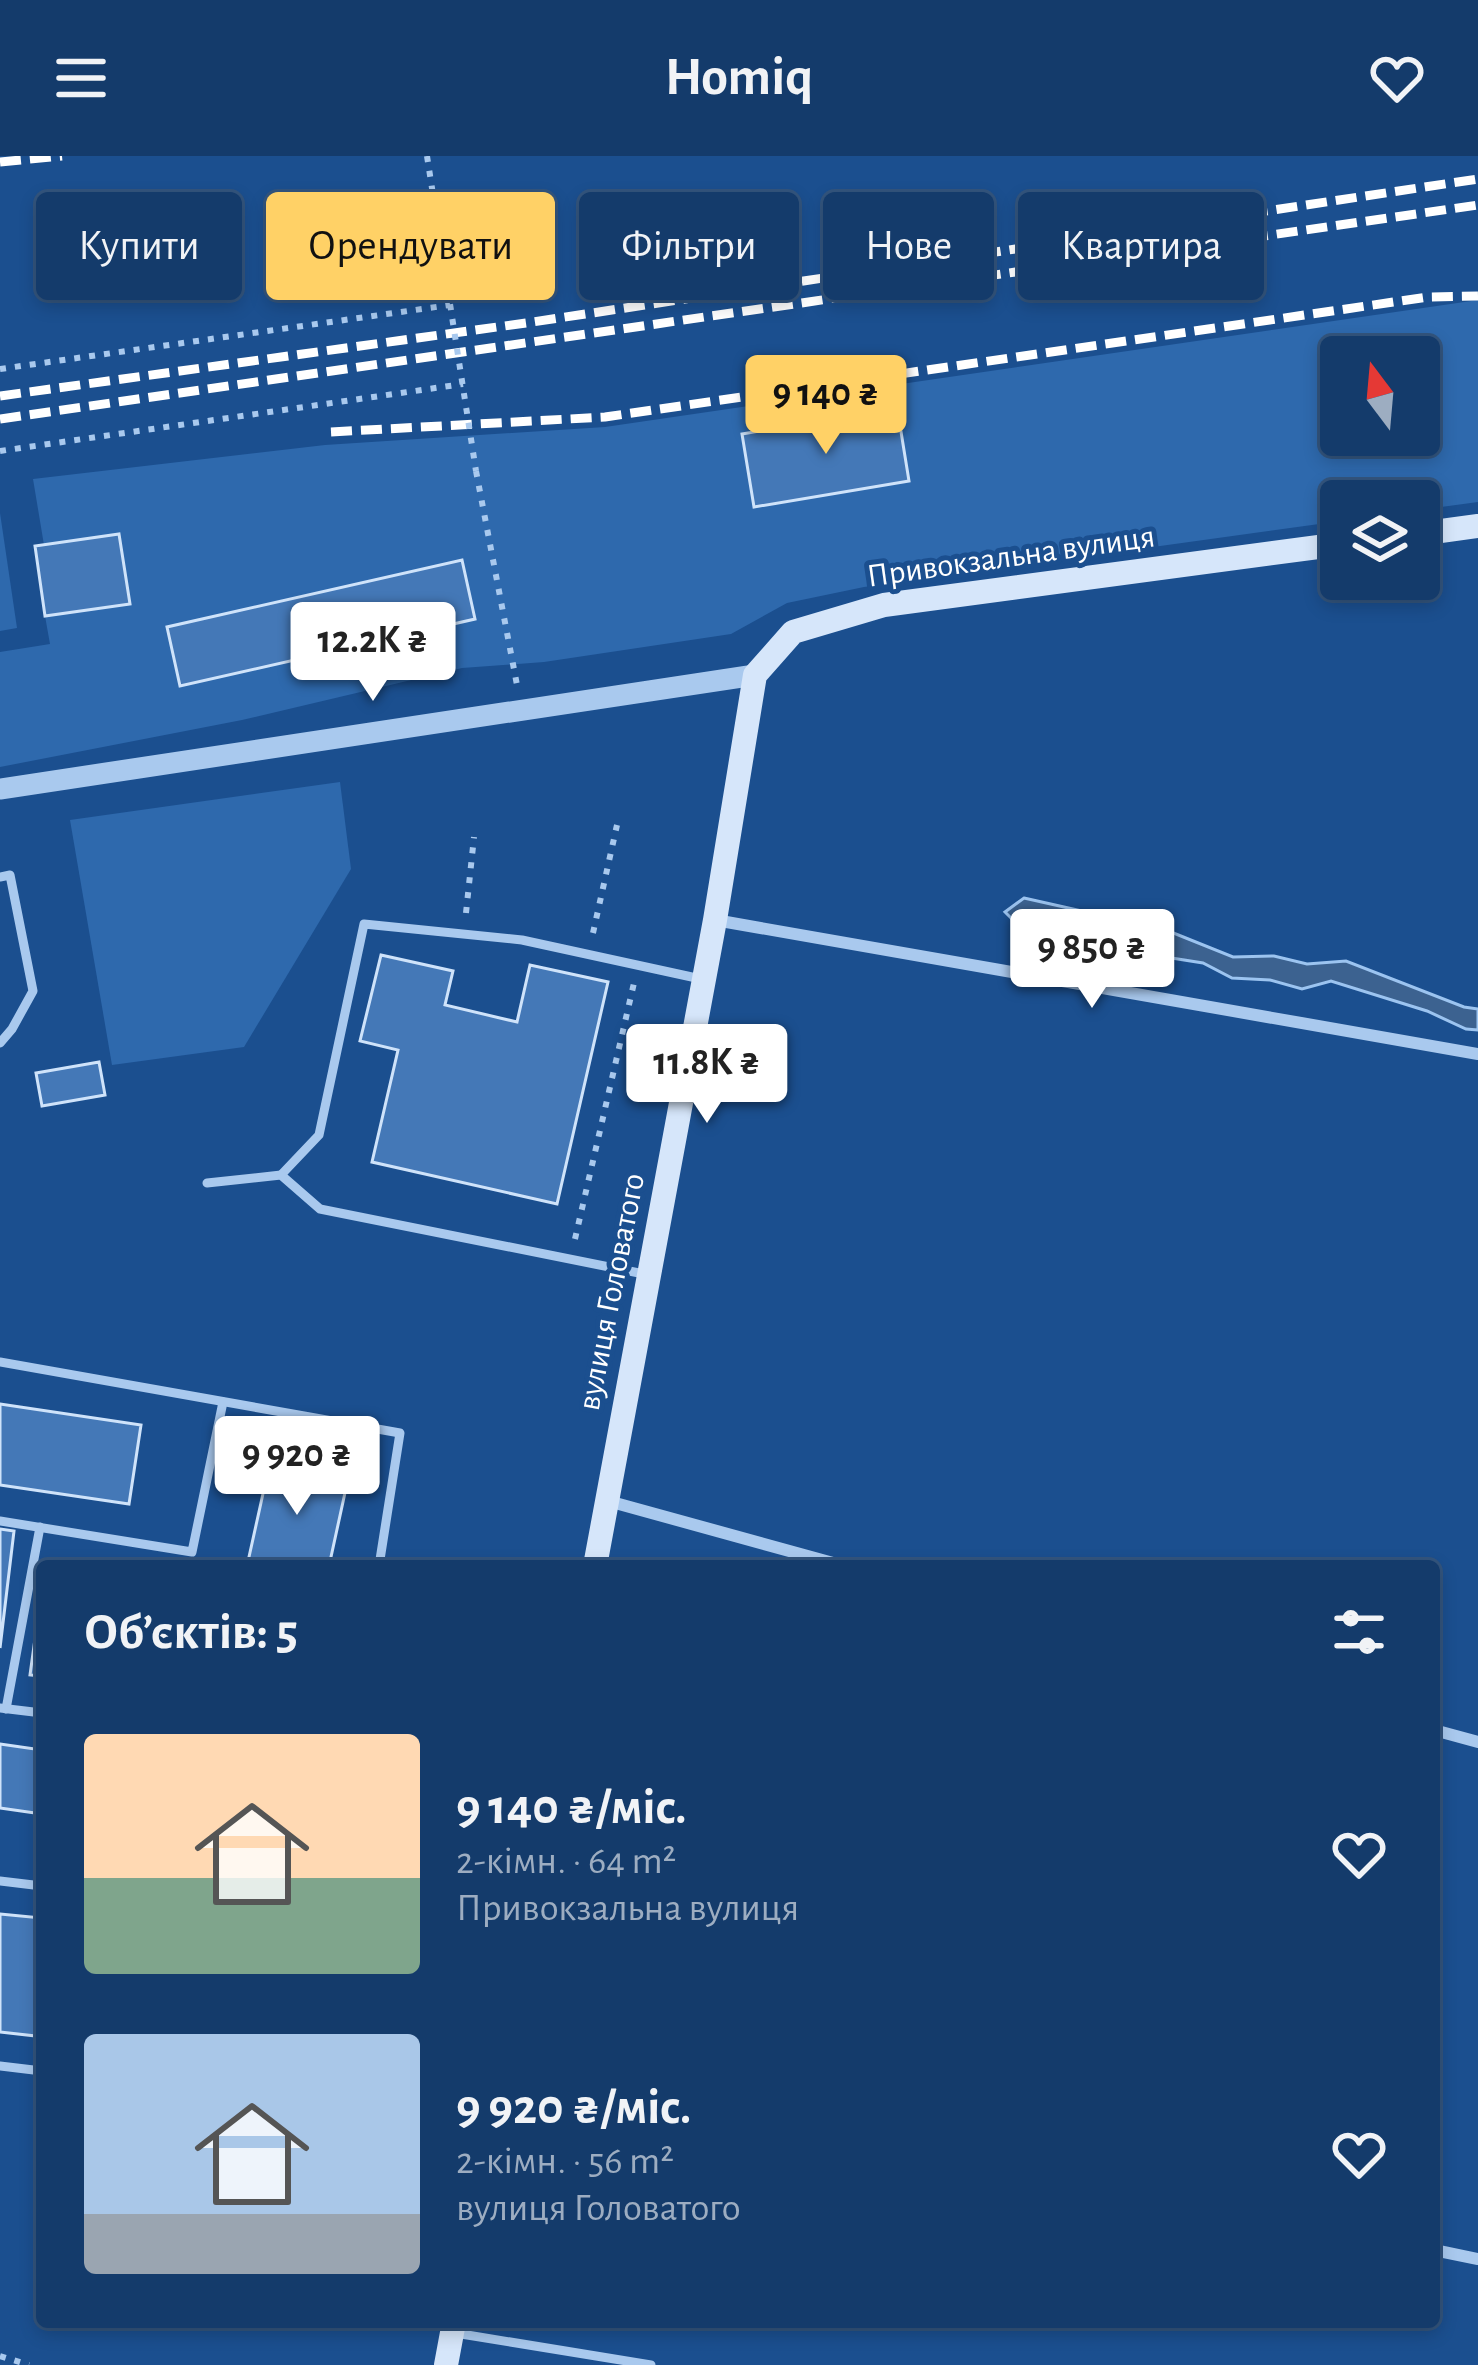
<!DOCTYPE html>
<html lang="uk">
<head>
<meta charset="utf-8">
<style>
	:root { --surface:#143b6b; --page:#1d4271; --text:#f1f3f6; --muted:#9dadc1; --line:#33557e; --accent:#ffd166 }
	body { margin:0; font-family:"Alegreya Sans",sans-serif; background:var(--page); color:var(--text); height:100vh; display:flex; flex-direction:column; font-size:45px; white-space:nowrap }
	* { box-sizing:border-box; margin:0 }
	p { font-size:39px; color:var(--muted) }
	.icon { flex:none; width:66px; height:66px; fill:none; stroke:currentColor; stroke-width:2; stroke-linecap:round; stroke-linejoin:round }
	.map { position:relative; flex:1; overflow:hidden }
	.details { position:absolute; left:36px; top:1404px; width:1404px; height:768px; display:flex; flex-direction:column; background:var(--surface); border-radius:12px; box-shadow:0 6px 18px #0003,0 0 0 3px var(--line) }
	.details>* { flex:none }
	.hud { position:absolute; left:36px; top:36px; width:1407px; height:108px; display:flex; gap:24px }
	.needle { width:78px; rotate:344deg }
	.fabs { position:absolute; left:1320px; top:180px; display:grid; gap:24px }
	.fabs a { display:grid; place-items:center; width:120px; height:120px; border-radius:12px; background:var(--surface); box-shadow:0 6px 18px #0003,0 0 0 3px var(--line); font-size:60px }
	.price { position:absolute; translate:-50% -102px; padding:0 27px; border-radius:12px; background:#fff; color:#222; font-size:39px; line-height:78px; filter:drop-shadow(0 3px 6px #0008) }
	.price::after { content:''; position:absolute; left:50%; top:72px; width:36px; height:27px; margin-left:-18px; background:inherit; clip-path:polygon(0 0,100% 0,50% 100%) }
	.price.active { background:var(--accent); color:#111 }
	ul { padding:0; list-style:none }
	li { display:flex; align-items:center; gap:36px; height:300px; padding:0 48px }
	li span { display:grid; place-items:center; flex:none; width:336px; height:240px; border-radius:12px; color:#555 }
	li>.icon { margin-inline-start:auto }
	span .icon { width:144px; height:144px; fill:#fffc; stroke-width:1 }
	li b { font-size:51px }
	h2 { display:flex; justify-content:space-between; align-items:center; height:144px; padding:0 48px; font-size:51px }
	.tag { padding:0 42px; border-radius:12px; background:var(--surface); box-shadow:0 6px 18px #0003,0 0 0 3px var(--line); font-size:42px; line-height:108px }
	.tag.active { background:var(--accent); color:#111 }
	header { display:flex; justify-content:space-between; align-items:center; height:156px; padding:0 48px; background:var(--surface); font-size:54px; font-weight:700 }
	.map>svg:first-child { display:block }
	.green { fill:#2e69ad; fill-rule:evenodd }
	.water { fill:#3c6290; stroke:#9cc4f0; stroke-width:3 }
	.building { fill:#4478b7; stroke:#cfe3fa; stroke-width:3 }
	.lines { fill:none; stroke-linecap:round; stroke-linejoin:round }
	.path { stroke:#a9c9ee; stroke-width:6; stroke-dasharray:6 9; stroke-linecap:butt }
	.service { stroke:#a9c9ee; stroke-width:9 }
	.minor { stroke:#a9c9ee; stroke-width:12 }
	.tertiary { stroke:#a9c9ee; stroke-width:21 }
	.secondary { stroke:#d6e6fa; stroke-width:24 }
	.rail { stroke:#fff; stroke-width:9; stroke-dasharray:21 9; stroke-linecap:butt }
	.path-bridge { stroke:#a9c9ee; stroke-width:6; stroke-dasharray:6 9; stroke-linecap:butt }
	.labels { text-anchor:middle; dominant-baseline:central; stroke-width:10; stroke-linejoin:round; paint-order:stroke }
	.street-label { font-size:33px; fill:#fff; stroke:#1b4f8f }
</style>
</head>
<body>
<header><svg class="icon" aria-label="menu" viewBox="0 0 24 24"><path d="M4 6h16M4 12h16M4 18h16"/></svg>Homiq<svg class="icon" aria-label="heart" viewBox="0 0 24 24"><path d="M12 20l-8-8c-3-5 5-10 8-4 3-6 11-1 8 4z"/></svg></header>
<div class="map">
<svg width="1478" height="2209" viewBox="0 0 1478 2209">
	<rect width="100%" height="100%" fill="#1b4f8f"/>
	<g class="green">
		<path d="M1478,144V346L1419,354V345H1341V365L864,431L787,447L731,478L544,506L462,512L242,564L0,611V496L50,488L45,460L129,448L119,378L44,389L33,323L325,289L605,271ZM1341,201H1419V279H1341Z"/>
		<polygon points="0,357 17,472 0,475"/>
		<polygon points="340,626 351,713 244,891 112,909 70,664"/>
	</g>
	<polygon class="water" points="1024,742 1166,774 1233,801 1274,800 1307,808 1346,805 1464,851 1478,853 1478,874 1466,873 1427,855 1331,825 1302,833 1270,824 1232,822 1203,807 1102,791 1066,772 1023,774 1005,756"/>
	<g class="building">
		<polygon points="897,251 909,325 754,351 742,278"/>
		<polygon points="119,378 130,448 45,460 35,390"/>
		<polygon points="462,404 475,463 180,530 167,471"/>
		<polygon points="381,799 453,815 445,849 517,866 530,809 608,826 557,1048 372,1006 398,894 360,885"/>
		<polygon points="99,906 105,939 42,950 36,917"/>
		<polygon points="0,1248 141,1269 129,1348 0,1329"/>
		<polygon points="270,1306 348,1323 329,1410 247,1410"/>
		<polygon points="0,1373 14,1375 0,1492"/>
		<polygon points="42,1432 42,1520 30,1519"/>
		<polygon points="0,1588 42,1594 42,1658 0,1652"/>
		<polygon points="0,1758 42,1762 36,1880 0,1876"/>
	</g>
	<g class="lines">
		<g class="path">
			<polyline points="0,213 450,149"/>
			<polyline points="0,295 463,228"/>
			<polyline points="476,315 517,529"/>
			<polyline points="466,757 474,681"/>
			<polyline points="593,777 617,669"/>
			<polyline points="575,1083 634,827"/>
			<polyline points="0,2200 29,2209"/>
		</g>
		<g class="service">
			<polyline points="0,721 10,719 33,835 12,873 0,887"/>
			<polyline points="281,1019 319,979 364,768 522,784 701,823"/>
			<polyline points="207,1027 281,1019 320,1053 649,1119"/>
			<polyline points="0,1206 400,1277 379,1410"/>
			<polyline points="0,1365 192,1396 223,1246"/>
			<polyline points="0,1552 42,1557"/>
			<polyline points="6,1553 40,1371"/>
			<polyline points="0,1725 42,1730"/>
			<polyline points="0,1910 42,1915"/>
			<polyline points="455,2177 651,2209"/>
		</g>
		<g class="minor">
			<polyline points="715,764 1478,898"/>
			<polyline points="608,1345 844,1410"/>
			<polyline points="1434,1574 1478,1586"/>
			<polyline points="1434,2094 1478,2103"/>
		</g>
		<polyline class="tertiary" points="0,633 755,519"/>
		<g class="secondary">
			<polyline points="1419,378 1478,370"/>
			<polyline points="595,1410 715,764 755,519 793,476 884,449 1341,388"/>
			<polyline points="446,2209 454,2166"/>
		</g>
		<g class="rail">
			<polyline points="0,6 62,0"/>
			<polyline points="0,240 526,167 1478,23"/>
			<polyline points="0,263 1478,49"/>
			<polyline points="331,276 605,261 1428,141 1478,140"/>
		</g>
		<polyline class="path-bridge" points="427,0 476,315"/>
	</g>
	<g class="labels">
		<g class="street-label">
			<text transform="translate(1011 401) rotate(-8)">Привокзальна вулиця</text>
			<text transform="translate(612 1136) rotate(-79)">вулиця Головатого</text>
		</g>
	</g>
</svg>
<div class="fabs">
<a><svg class="needle" viewBox="-14 -14 28 28"><path d="M0-13l5 13h-10z" fill="#e53935"/><path d="M0 13l5-13h-10z" fill="#9dadc1"/></svg></a>
<a><svg class="icon" aria-label="layers" viewBox="0 0 24 24"><path d="M12 4l9 5-9 5-9-5zM3 14l9 5 9-5"/></svg></a>
</div>
<b class="price active" style="left:826px;top:301px">9 140 ₴</b>
<b class="price" style="left:373px;top:548px">12.2K ₴</b>
<b class="price" style="left:1092px;top:855px">9 850 ₴</b>
<b class="price" style="left:707px;top:970px">11.8K ₴</b>
<b class="price" style="left:297px;top:1362px">9 920 ₴</b>
<div class="hud">
<a class="tag">Купити</a>
<a class="tag active">Орендувати</a>
<a class="tag">Фільтри</a>
<a class="tag">Нове</a>
<a class="tag">Квартира</a>
</div>
<section class="details">
<h2>Об’єктів: 5<svg class="icon" aria-label="filters" viewBox="0 0 24 24"><path d="M4 7h16M4 17h16"/><circle cx="9" cy="7" r="2"/><circle cx="15" cy="17" r="2"/></svg></h2>
<ul>
<li><span style="background:linear-gradient(#ffd9b3 60%,#7fa58c 0)"><svg class="icon" aria-label="home" viewBox="0 0 24 24"><path d="M3 11l9-7 9 7M6 9v11h12V9"/></svg></span><div><b>9 140 ₴/міс.</b><p>2-кімн. · 64 m²</p><p>Привокзальна вулиця</p></div><svg class="icon" aria-label="heart" viewBox="0 0 24 24"><path d="M12 20l-8-8c-3-5 5-10 8-4 3-6 11-1 8 4z"/></svg></li>
<li><span style="background:linear-gradient(#a9c7e8 75%,#9aa5b1 0)"><svg class="icon" aria-label="home" viewBox="0 0 24 24"><path d="M3 11l9-7 9 7M6 9v11h12V9"/></svg></span><div><b>9 920 ₴/міс.</b><p>2-кімн. · 56 m²</p><p>вулиця Головатого</p></div><svg class="icon" aria-label="heart" viewBox="0 0 24 24"><path d="M12 20l-8-8c-3-5 5-10 8-4 3-6 11-1 8 4z"/></svg></li>
</ul>
</section>
</div>
</body>
</html>
